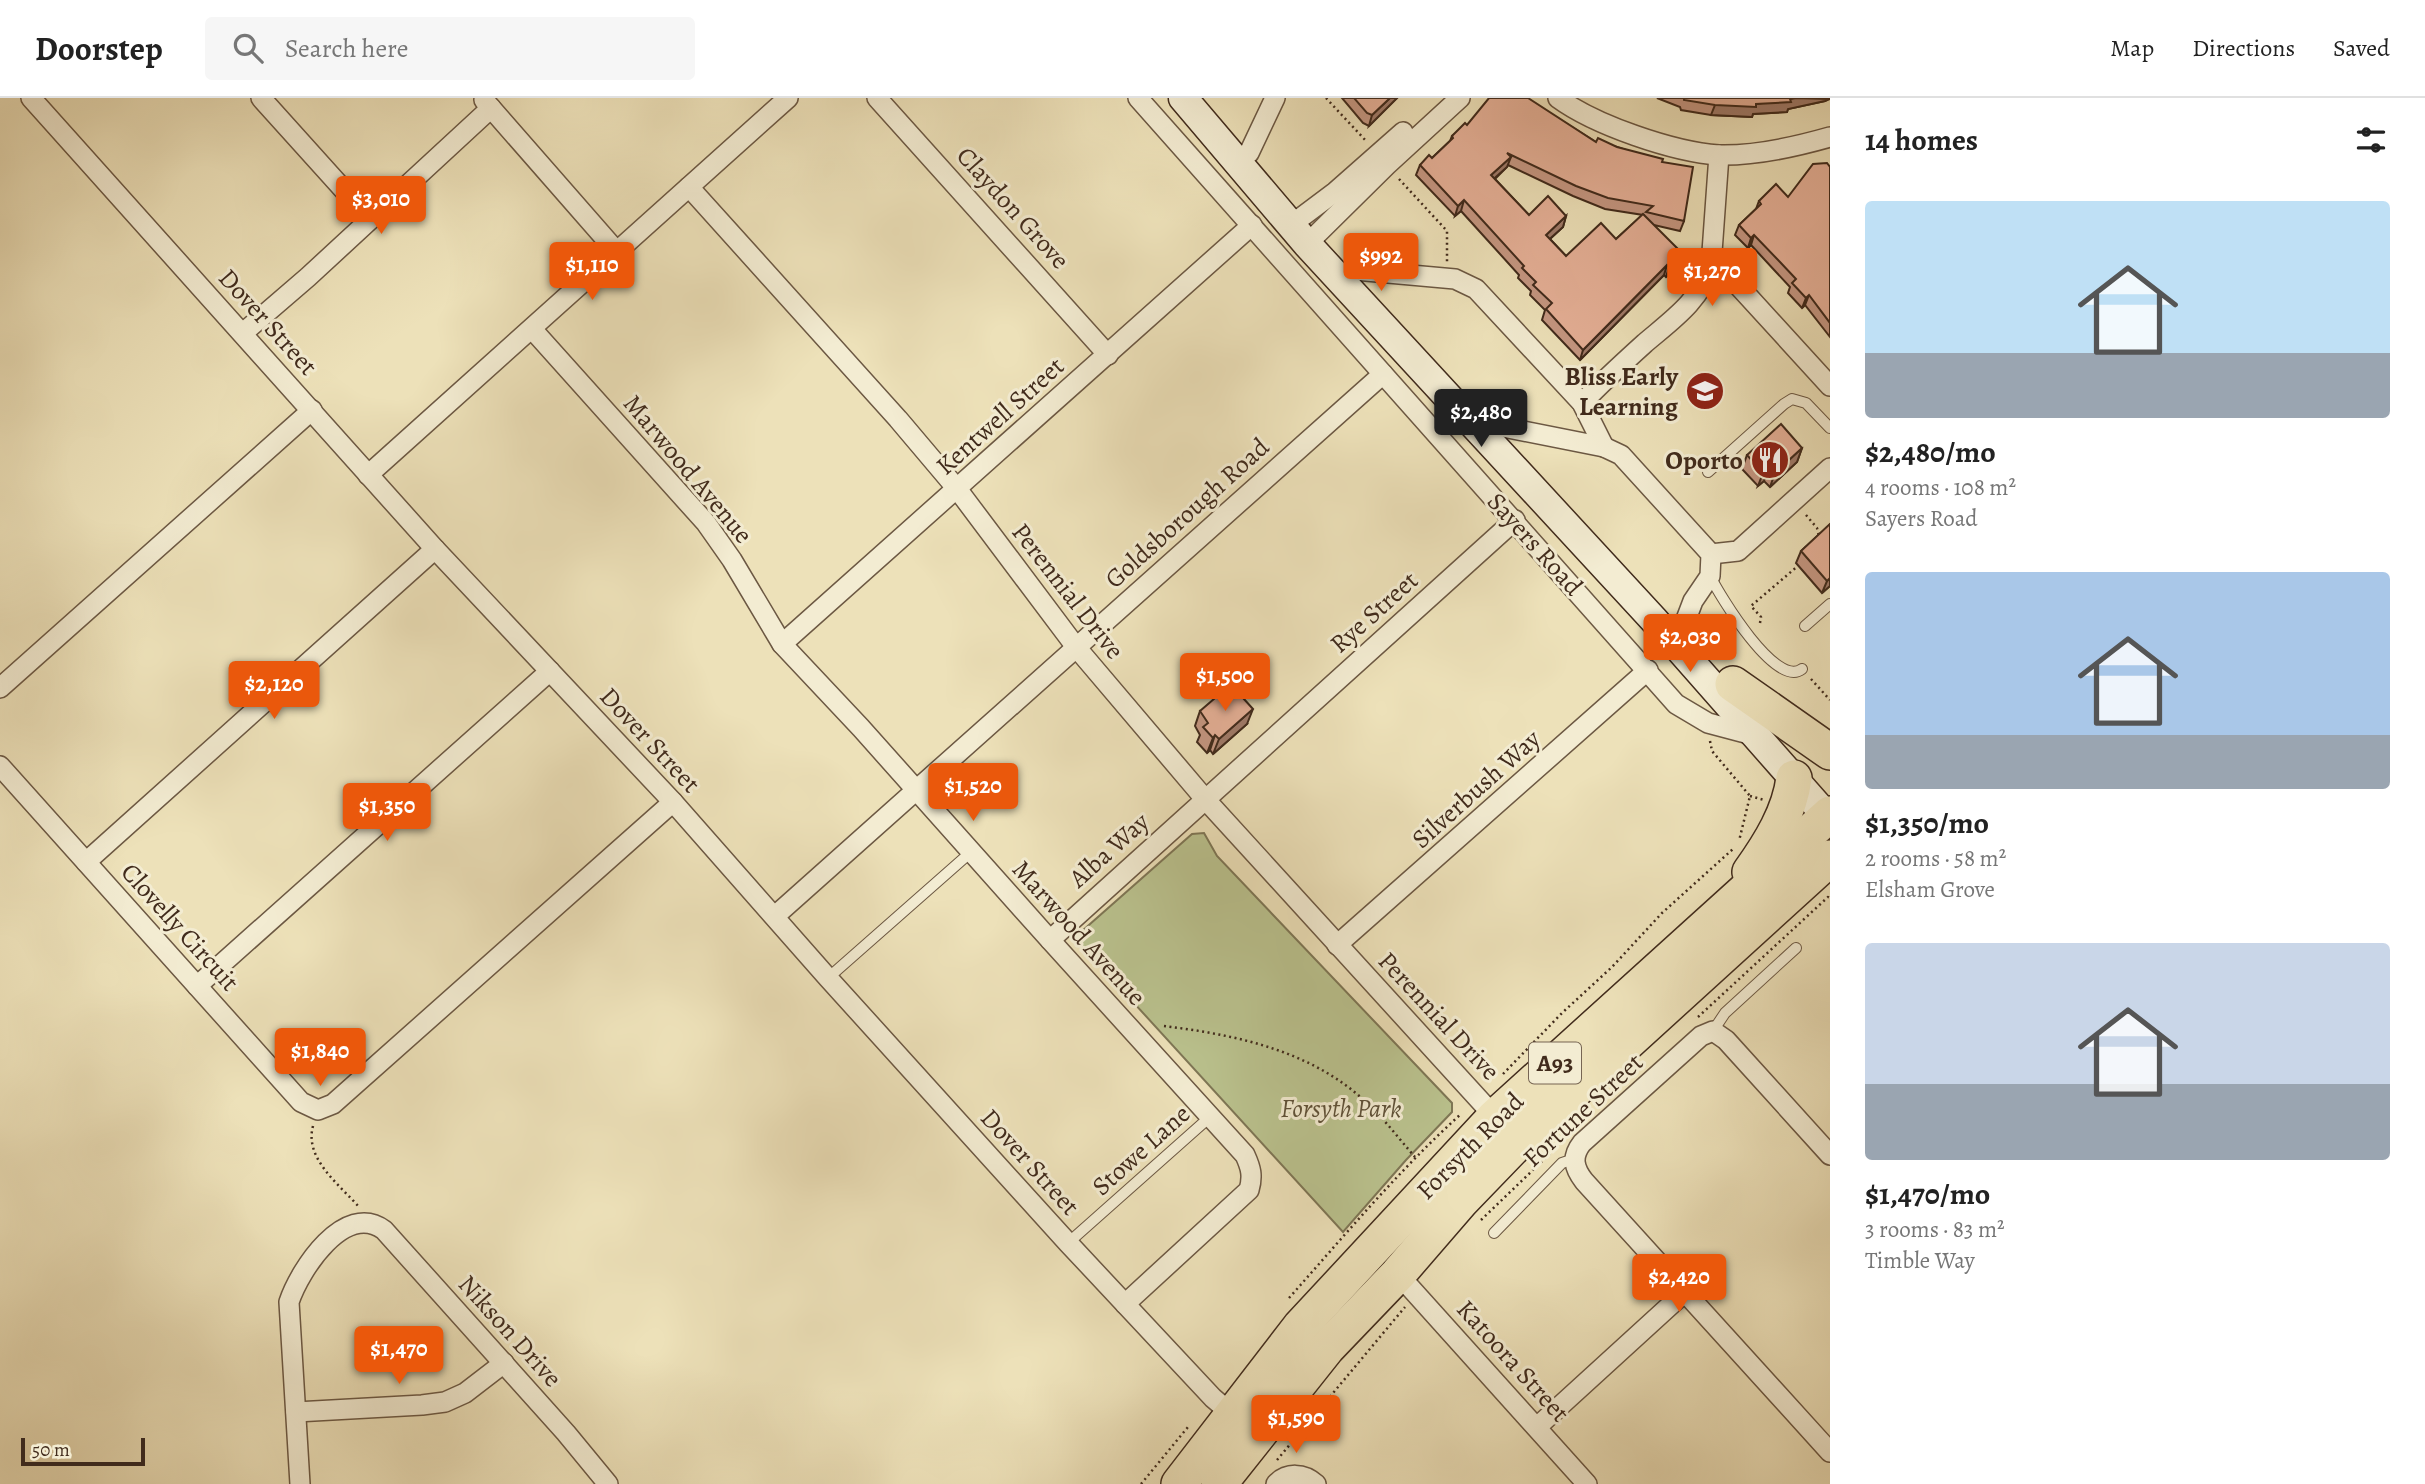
<!DOCTYPE html>
<html lang="en">
<head>
<meta charset="utf-8">
<style>
	:root { --surface:#fff; --page:#f6f6f6; --text:#222; --muted:#767676; --line:#e0e0e0; --accent:#ea580c }
	body { margin:0; font-family:Alegreya,serif; background:var(--page); color:var(--text); height:100vh; display:flex; flex-direction:column; font-size:26px; white-space:nowrap }
	* { box-sizing:border-box; margin:0 }
	p { font-size:23px; color:var(--muted) }
	.icon { flex:none; width:38px; height:38px; fill:none; stroke:currentColor; stroke-width:2; stroke-linecap:round; stroke-linejoin:round }
	.map { position:relative; flex:1; overflow:hidden }
	.details { display:flex; flex-direction:column; background:var(--surface); width:595px }
	.details>* { flex:none }
	.scale { position:absolute; left:21px; bottom:18px; width:124px; box-sizing:border-box; padding-left:7px; border:4px solid #412b1c; border-top:0; font-size:19px; line-height:24px; white-space:nowrap; color:#412b1c; -webkit-text-stroke:5px #f3ecd2; paint-order:stroke }
	.price { position:absolute; translate:-50% -60px; padding:0 16px; border-radius:7px; background:var(--accent); color:#fff; font-size:23px; line-height:46px; filter:drop-shadow(0 2px 4px #0008) }
	.price::after { content:''; position:absolute; left:50%; top:42px; width:21px; height:16px; margin-left:-10px; background:inherit; clip-path:polygon(0 0,100% 0,50% 100%) }
	.price.selected { background:#222; color:#fff }
	ul { padding:0; list-style:none }
	li { display:grid; align-content:center; gap:14px; height:371px; padding:0 35px }
	li span { display:grid; place-items:center; height:217px; border-radius:7px; color:#555 }
	li>.icon { margin-inline-start:auto }
	span .icon { width:126px; height:126px; fill:#fffc; stroke-width:1 }
	li b { font-size:30px }
	h2 { display:flex; justify-content:space-between; align-items:center; height:84px; padding:0 35px; font-size:30px }
	header { display:flex; align-items:center; gap:42px; box-sizing:border-box; height:98px; padding:0 35px; background:var(--surface); border-bottom:2px solid var(--line) }
	header strong { font-size:33px }
	nav { display:flex; gap:38px; margin-inline-start:auto; font-size:24px }
	.search { width:490px; height:63px; background:var(--page); display:flex; align-items:center; gap:18px; box-sizing:border-box; padding:0 24px; border-radius:7px; color:var(--muted); font-size:26px }
	main { display:flex; flex:1; min-height:0 }
	.map>svg:first-child { display:block }
	.green { fill:#bac28e; stroke:#7e7655; stroke-width:2 }
	.lines { fill:none; stroke-linecap:round; stroke-linejoin:round }
	.lane-casing { stroke:#6c5843; stroke-width:12 }
	.street-casing { stroke:#6c5843; stroke-width:22 }
	.secondary-casing { stroke:#412b1c; stroke-width:31 }
	.highway-casing { stroke:#412b1c; stroke-width:38 }
	.path { stroke:#412b1c; stroke-width:2.5; stroke-dasharray:2 3.5; stroke-linecap:butt }
	.lane { stroke:#f3ecd2; stroke-width:10 }
	.street { stroke:#f3ecd2; stroke-width:19 }
	.secondary { stroke:#f3ecd2; stroke-width:28 }
	.highway { stroke:#ede1b9; stroke-width:35 }
	.wall { fill:#c59782; stroke:#412b1c; stroke-width:2; fill-rule:evenodd }
	.shaded-wall { fill:#a07b6a; stroke:#412b1c; stroke-width:2 }
	.building { fill:#e5b097; stroke:#412b1c; stroke-width:2 }
	.labels { text-anchor:middle; dominant-baseline:central; stroke-width:6; stroke-linejoin:round; paint-order:stroke }
	.shield { fill:#f3ecd2; stroke:#766553; stroke-width:2 }
	.shield-label { font-size:24px; font-weight:bold; fill:#412b1c }
	.street-label { font-size:26px; fill:#412b1c; stroke:#f3ecd2 }
	.poi-label { font-size:26px; font-weight:bold; fill:#412b1c; stroke:#f3ecd2; text-anchor:end }
	.park-label { font-size:26px; font-style:italic; fill:#5f5138; stroke:#f3ecd2 }
</style>
</head>
<body>
<header>
<strong>Doorstep</strong>
<div class="search"><svg class="icon" aria-label="search" viewBox="0 0 24 24"><circle cx="10" cy="10" r="6"/><path d="M15 15l6 6"/></svg>Search here</div>
<nav><a>Map</a><a>Directions</a><a>Saved</a></nav>
</header>
<main>
<div class="map">
<svg width="1830" height="1386" viewBox="0 0 1830 1386">
	<rect width="100%" height="100%" fill="#ede1b9"/>
	<filter id="stains"><feTurbulence type="fractalNoise" baseFrequency=".00286" numOctaves="4"/><feColorMatrix values="0 0 0 0 .2 0 0 0 0 .09 0 0 0 0 .02 0 0 0 .5 -.17"/></filter>
	<radialGradient id="worn" r=".72"><stop offset=".6" stop-color="#630" stop-opacity="0"/><stop offset="1" stop-color="#630" stop-opacity=".3"/></radialGradient>
	<polygon class="green" points="1204,735 1217,758 1452,1005 1452,1014 1406,1062 1343,1134 1081,847 1081,834 1192,736"/>
	<g class="lines">
		<defs>
			<g id="lane">
				<polyline points="1708,374 1784,306 1792,301 1806,305 1830,330"/>
				<path d="M1710,478C1720,498 1776,591 1802,571"/>
				<polyline points="1805,528 1830,506"/>
				<polyline points="828,880 971,754"/>
				<polyline points="1713,933 1725,915 1796,850"/>
				<polyline points="1494,1135 1562,1065 1574,1061"/>
				<polyline points="1068,1145 1211,1018"/>
			</g>
			<g id="street">
				<polyline points="31,0 435,451 673,704 828,880 1068,1145 1213,1300 1233,1317"/>
				<polyline points="261,0 370,121"/>
				<polyline points="877,0 1108,257"/>
				<polyline points="1138,0 1676,606 1708,625 1757,638"/>
				<path d="M1558,0C1595,27 1673,54 1719,57C1756,58 1795,49 1830,39"/>
				<polyline points="484,2 617,154"/>
				<polyline points="1249,55 1275,0"/>
				<polyline points="689,89 898,321 958,392 1076,549 1205,701 1495,1019"/>
				<polyline points="1291,127 1335,94 1403,34"/>
				<polyline points="1307,146 1387,67 1460,0"/>
				<polyline points="1711,164 1723,171 1735,184 1830,288"/>
				<polyline points="1355,172 1455,181 1476,191 1582,305 1604,349"/>
				<path d="M532,231L706,425L732,462L782,546L861,630L1050,842L1245,1057C1251,1070 1253,1078 1249,1092L1125,1206"/>
				<polyline points="243,235 308,179 491,10"/>
				<path d="M1582,305C1602,284 1624,264 1645,245C1672,222 1700,203 1711,168L1719,57"/>
				<polyline points="1493,327 1604,349 1621,357 1711,456 1710,478 1693,503 1682,532"/>
				<polyline points="368,377 788,0"/>
				<polyline points="1711,456 1738,453 1830,370"/>
				<polyline points="782,546 1252,127"/>
				<polyline points="0,590 312,312"/>
				<polyline points="0,668 301,1004 318,1012 333,1006 673,704"/>
				<polyline points="86,764 435,451"/>
				<polyline points="775,818 1383,276"/>
				<polyline points="1050,842 1515,422"/>
				<polyline points="1337,847 1648,572"/>
				<polyline points="197,888 550,573"/>
				<path d="M1830,1057L1726,942L1713,933L1701,938L1582,1045C1571,1059 1574,1070 1584,1083L1830,1354"/>
				<polyline points="1398,1176 1587,1386"/>
				<polyline points="296,1314 422,1307 445,1304 465,1295 504,1265"/>
				<polyline points="1537,1329 1686,1193"/>
				<path d="M300,1386L289,1204C300,1171 345,1103 384,1132L566,1335L608,1386"/>
				<path d="M1276,1386C1287,1374 1304,1375 1316,1386"/>
			</g>
			<polyline id="secondary" points="1183,0 1307,146 1654,522 1830,722"/>
			<g id="highway">
				<polyline points="1733,586 1830,654"/>
				<path d="M1750,774C1770,746 1790,714 1794,680"/>
				<polyline points="1179,1386 1300,1229 1495,1019 1830,716"/>
				<polyline points="1219,1386 1327,1250 1398,1176 1461,1103 1518,1044 1830,760"/>
			</g>
		</defs>
		<use href="#lane" class="lane-casing"/>
		<use href="#street" class="street-casing"/>
		<use href="#secondary" class="secondary-casing"/>
		<use href="#highway" class="highway-casing"/>
		<g class="path">
			<polyline points="1326,0 1367,44"/>
			<polyline points="1399,81 1447,133 1447,164"/>
			<polyline points="1806,417 1817,430 1819,438"/>
			<polyline points="1760,525 1761,519 1751,508 1799,467"/>
			<polyline points="1811,581 1830,602"/>
			<polyline points="1710,643 1712,653 1750,698 1739,743"/>
			<polyline points="1750,698 1764,702"/>
			<polyline points="1698,919 1828,799 1830,800"/>
			<path d="M1164,928C1237,937 1314,953 1369,1007C1386,1023 1400,1042 1415,1059"/>
			<polyline points="1503,976 1562,915 1612,869 1662,815 1733,751"/>
			<path d="M313,1028C304,1061 340,1087 359,1109"/>
			<polyline points="1481,1122 1559,1047"/>
			<path d="M1289,1200C1345,1137 1399,1072 1461,1016"/>
			<polyline points="1277,1362 1405,1209"/>
			<polyline points="1141,1386 1188,1329"/>
		</g>
		<use href="#lane" class="lane"/>
		<use href="#street" class="street"/>
		<use href="#secondary" class="secondary"/>
		<use href="#highway" class="highway"/>
	</g>
	<g class="wall">
		<polygon points="1342,0 1397,0 1369,28 1363,25"/>
		<polygon points="1657,0 1830,0 1825,3 1788,11 1787,14 1753,16 1752,19 1711,17 1681,12 1680,9"/>
		<path d="M1532,4L1596,44L1617,49L1662,64L1684,123L1680,133L1654,127L1679,166L1666,179L1664,177L1580,262L1542,222L1545,212L1530,197L1531,193L1518,180L1519,177L1461,113L1455,118L1416,77L1420,67L1432,60L1450,43L1452,38L1467,27ZM1508,67L1573,98L1605,111L1643,117L1616,141L1566,158L1550,141L1563,129L1566,118L1529,117L1495,81L1507,69Z"/>
		<polygon points="1830,69 1830,239 1805,207 1802,210 1788,195 1790,189 1776,174 1751,147 1748,150 1735,137 1739,127 1756,111 1759,103 1788,99"/>
		<polygon points="1802,350 1797,364 1770,389 1764,383 1758,388 1742,371 1747,357"/>
		<polygon points="1830,426 1830,488 1822,495 1796,465 1801,453"/>
		<polygon points="1200,613 1247,626 1213,656 1210,652 1207,655 1197,644 1200,637 1195,628"/>
	</g>
	<g class="shaded-wall">
		<polygon points="1390,0 1397,0 1369,28 1372,17"/>
		<polygon points="1795,0 1830,1 1825,3 1788,11 1787,14 1753,16 1752,19 1711,17 1715,7 1756,6"/>
		<polygon points="1511,59 1507,69 1487,87 1491,77"/>
		<polygon points="1464,102 1461,113 1455,118 1458,108"/>
		<polygon points="1566,118 1563,129 1543,147 1546,137"/>
		<polygon points="1754,137 1751,147 1748,150 1751,140"/>
		<polygon points="1683,156 1679,166 1666,179 1669,169"/>
		<polygon points="1667,167 1664,177 1580,262 1583,252"/>
		<polygon points="1809,197 1805,207 1802,210 1806,200"/>
		<polygon points="1802,350 1797,364 1770,389 1775,375"/>
		<polygon points="1769,369 1764,383 1758,388 1763,375"/>
		<polygon points="1830,480 1830,488 1822,495 1827,483"/>
		<polygon points="1253,611 1247,626 1213,656 1219,641"/>
		<polygon points="1215,637 1210,652 1207,655 1213,640"/>
	</g>
	<g class="building">
		<polygon points="1354,0 1390,0 1372,17 1367,15"/>
		<polygon points="1489,0 1528,0 1596,44 1598,40 1617,49 1663,61 1662,64 1693,69 1684,123 1646,114 1653,108 1608,100 1576,88 1507,55 1511,59 1491,77 1529,117 1548,98 1566,118 1546,137 1566,158 1601,125 1616,141 1643,116 1683,156 1669,169 1667,167 1583,252 1546,211 1552,205 1533,187 1536,184 1522,170 1524,168 1464,102 1458,108 1420,67 1429,57 1432,60 1453,40 1452,38 1465,25 1467,27"/>
		<polygon points="1684,0 1795,0 1790,1 1791,4 1756,6 1756,9 1715,7 1684,2"/>
		<polygon points="1827,65 1830,69 1830,225 1809,197 1806,200 1792,185 1796,181 1780,164 1754,137 1751,140 1739,127 1761,106 1759,103 1776,86 1788,99 1813,66"/>
		<polygon points="1781,326 1802,350 1775,375 1769,369 1763,375 1747,357"/>
		<polygon points="1830,426 1830,480 1827,483 1801,453"/>
		<polygon points="1234,590 1253,611 1219,641 1215,637 1213,640 1203,629 1208,625 1200,613 1222,594 1225,597"/>
	</g>
	<defs>
		<symbol id="school-disc" viewBox="-11 -11 22 22"><circle r="9.5" fill="#8f2418" stroke="#f3ecd2"/><path d="M0-5L7-2L0 1L-7-2ZM-4 1L0 2.5L4 1V4Q0 6-4 4Z" fill="#fff"/></symbol>
		<symbol id="restaurant-disc" viewBox="-11 -11 22 22"><circle r="9.5" fill="#8f2418" stroke="#f3ecd2"/><path d="M-5-6h1v4h1v-4h1v4h1v-4h1v5L-1.5 .5V6h-2V.5L-5-1ZM5-6V6H3V1.5H1.5Q1.5-4 5-6Z" fill="#fff"/></symbol>
	</defs>
	<g fill-rule="evenodd">
		<use href="#school-disc" x="1683" y="271" width="44" height="44"/>
		<use href="#restaurant-disc" x="1748" y="340" width="44" height="44"/>
	</g>
	<g class="labels">
		<rect class="shield" x="1529" y="944.5" width="52" height="41" rx="5"/>
		<g class="shield-label">
			<text x="1555" y="965">A93</text>
		</g>
		<g class="street-label">
			<text transform="translate(1013 110) rotate(48)">Claydon Grove</text>
			<text transform="translate(268 224) rotate(48)">Dover Street</text>
			<text transform="translate(1000 318) rotate(-42)">Kentwell Street</text>
			<text transform="translate(688 371) rotate(50)">Marwood Avenue</text>
			<text transform="translate(1187 415) rotate(-42)">Goldsborough Road</text>
			<text transform="translate(1535 446) rotate(48)">Sayers Road</text>
			<text transform="translate(1068 493) rotate(52)">Perennial Drive</text>
			<text transform="translate(1374 514) rotate(-42)">Rye Street</text>
			<text transform="translate(650 642) rotate(47)">Dover Street</text>
			<text transform="translate(1476 691) rotate(-42)">Silverbush Way</text>
			<text transform="translate(1109 752) rotate(-42)">Alba Way</text>
			<text transform="translate(180 829) rotate(48)">Clovelly Circuit</text>
			<text transform="translate(1079 835) rotate(48)">Marwood Avenue</text>
			<text transform="translate(1439 918) rotate(47)">Perennial Drive</text>
			<text transform="translate(1583 1012) rotate(-43)">Fortune Street</text>
			<text transform="translate(1470 1048) rotate(-45)">Forsyth Road</text>
			<text transform="translate(1141 1052) rotate(-42)">Stowe Lane</text>
			<text transform="translate(1030 1064) rotate(48)">Dover Street</text>
			<text transform="translate(510 1233) rotate(48)">Nikson Drive</text>
			<text transform="translate(1513 1263) rotate(48)">Katoora Street</text>
		</g>
		<g class="poi-label">
			<text x="1678" y="278">Bliss Early<tspan x="1678" dy="30">Learning</tspan></text>
			<text x="1743" y="362">Oporto</text>
		</g>
		<g class="park-label">
			<text x="1341" y="1010">Forsyth Park</text>
		</g>
	</g>
	<rect width="100%" height="100%" filter="url(#stains)"/>
	<rect width="100%" height="100%" fill="url(#worn)"/>
</svg>
<div class="scale">50 m</div>
<b class="price" style="left:381px;top:138px">$3,010</b>
<b class="price" style="left:1381px;top:195px">$992</b>
<b class="price" style="left:592px;top:204px">$1,110</b>
<b class="price" style="left:1712px;top:210px">$1,270</b>
<b class="price selected" style="left:1481px;top:351px">$2,480</b>
<b class="price" style="left:1690px;top:576px">$2,030</b>
<b class="price" style="left:1225px;top:615px">$1,500</b>
<b class="price" style="left:274px;top:623px">$2,120</b>
<b class="price" style="left:973px;top:725px">$1,520</b>
<b class="price" style="left:387px;top:745px">$1,350</b>
<b class="price" style="left:320px;top:990px">$1,840</b>
<b class="price" style="left:1679px;top:1216px">$2,420</b>
<b class="price" style="left:399px;top:1288px">$1,470</b>
<b class="price" style="left:1296px;top:1357px">$1,590</b>
</div>
<section class="details">
<h2>14 homes<svg class="icon" aria-label="filters" viewBox="0 0 24 24"><path d="M4 7h16M4 17h16"/><circle cx="9" cy="7" r="2"/><circle cx="15" cy="17" r="2"/></svg></h2>
<ul>
<li><span style="background:linear-gradient(#bfe0f5 70%,#9aa5b1 0)"><svg class="icon" aria-label="home" viewBox="0 0 24 24"><path d="M3 11l9-7 9 7M6 9v11h12V9"/></svg></span><div><b>$2,480/mo</b><p>4 rooms · 108 m²</p><p>Sayers Road</p></div></li>
<li><span style="background:linear-gradient(#a9c7e8 75%,#9aa5b1 0)"><svg class="icon" aria-label="home" viewBox="0 0 24 24"><path d="M3 11l9-7 9 7M6 9v11h12V9"/></svg></span><div><b>$1,350/mo</b><p>2 rooms · 58 m²</p><p>Elsham Grove</p></div></li>
<li><span style="background:linear-gradient(#c9d6e8 65%,#9aa5b1 0)"><svg class="icon" aria-label="home" viewBox="0 0 24 24"><path d="M3 11l9-7 9 7M6 9v11h12V9"/></svg></span><div><b>$1,470/mo</b><p>3 rooms · 83 m²</p><p>Timble Way</p></div></li>
</ul>
</section>
</main>
</body>
</html>
